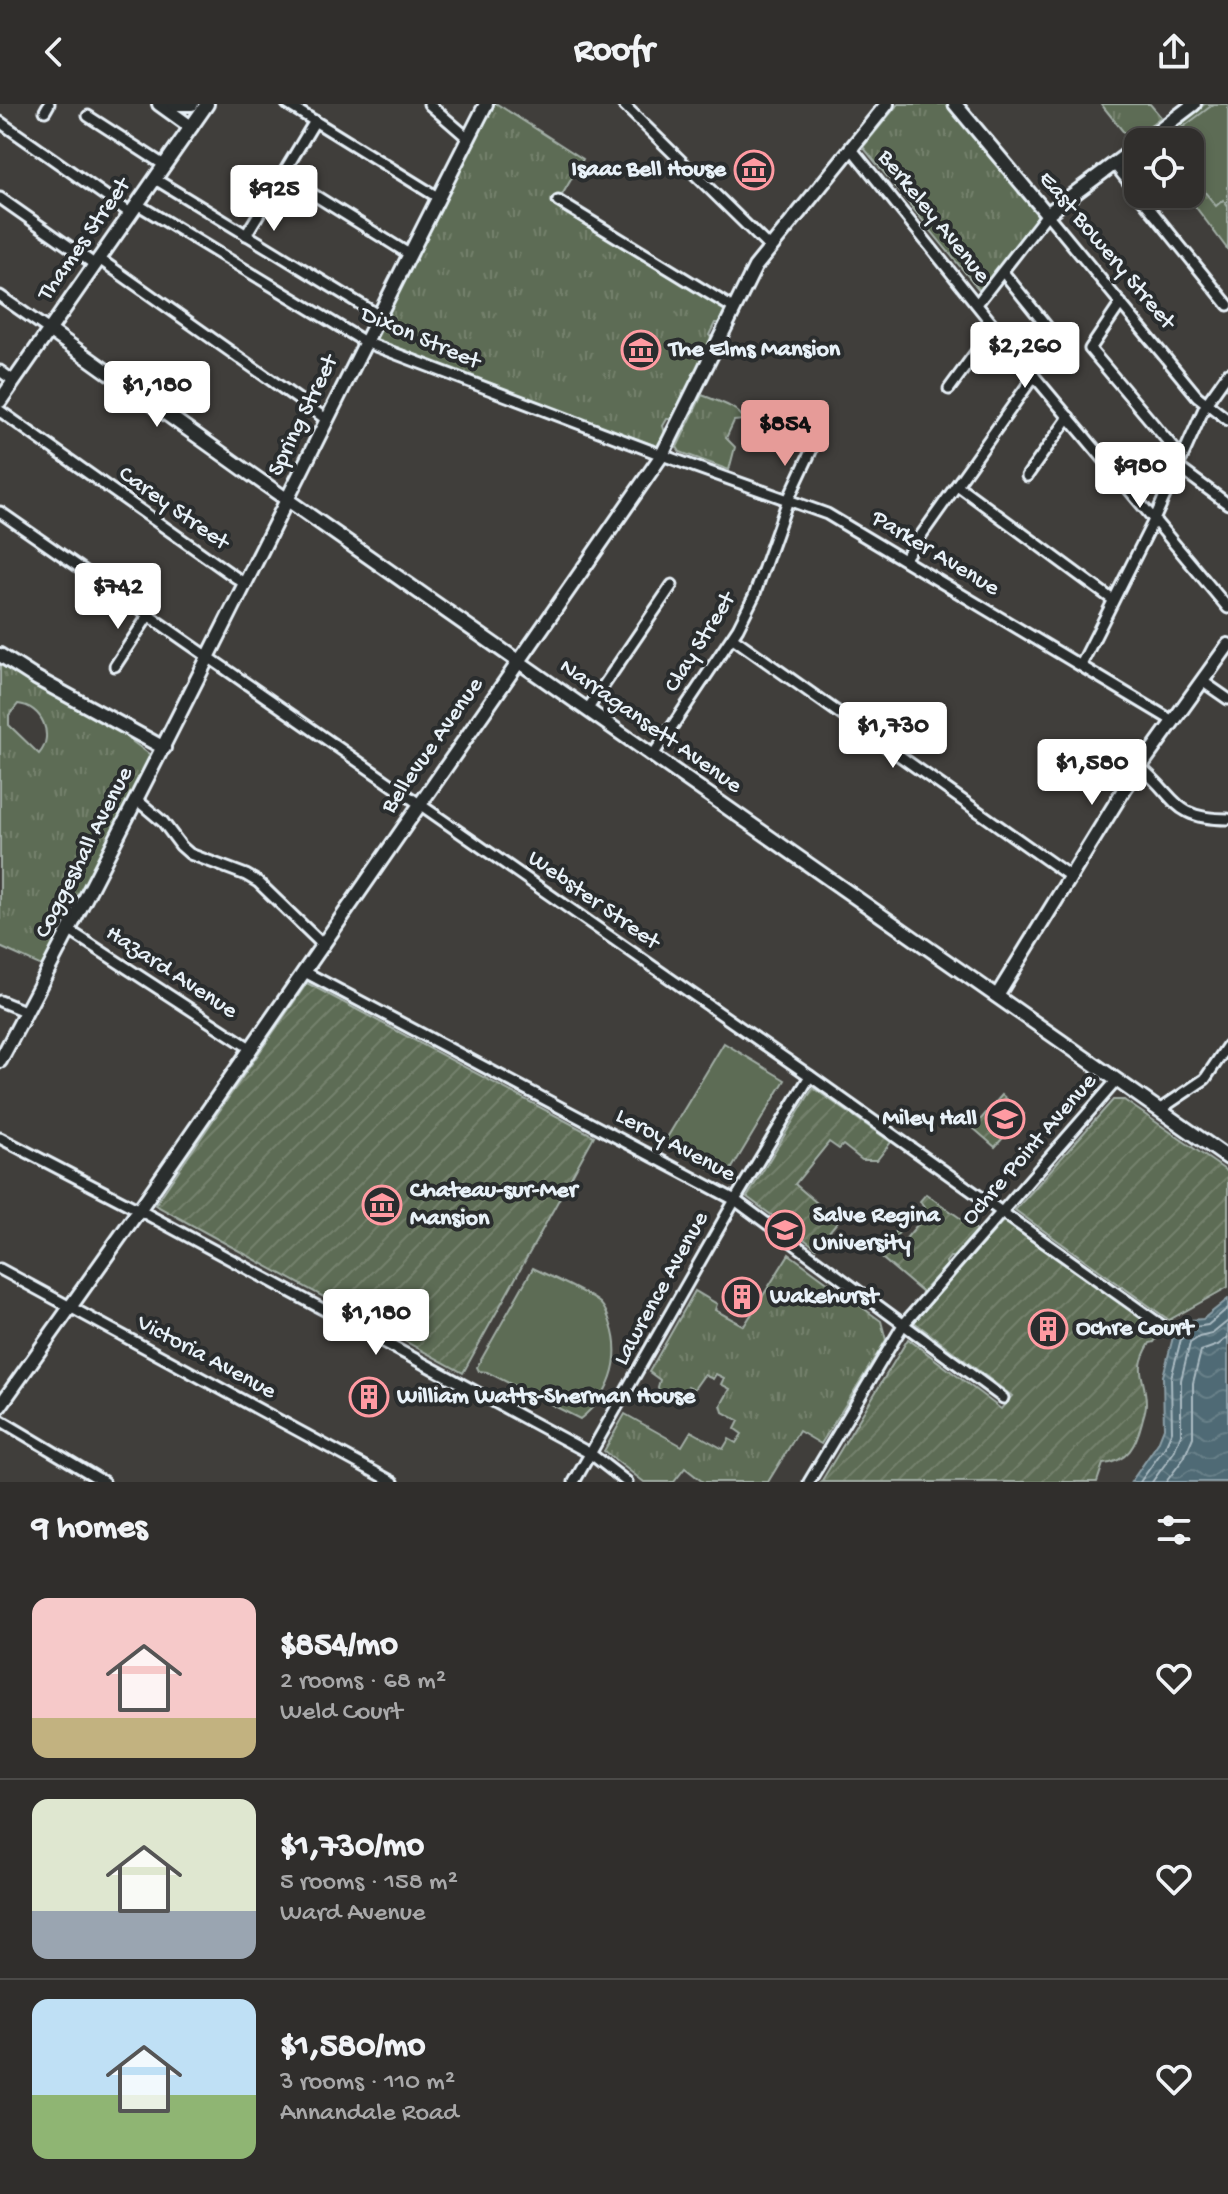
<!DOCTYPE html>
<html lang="en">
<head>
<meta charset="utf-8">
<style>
	:root { --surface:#302e2c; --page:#383634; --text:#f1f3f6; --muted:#a8a8a9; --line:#4b4a48; --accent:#e69b98 }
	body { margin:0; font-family:"Gochi Hand",sans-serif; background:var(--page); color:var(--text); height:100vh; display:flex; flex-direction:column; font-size:30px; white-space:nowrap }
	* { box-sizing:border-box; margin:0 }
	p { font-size:26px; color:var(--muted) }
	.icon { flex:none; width:44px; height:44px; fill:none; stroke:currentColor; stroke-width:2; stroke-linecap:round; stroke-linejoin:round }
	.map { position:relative; height:1378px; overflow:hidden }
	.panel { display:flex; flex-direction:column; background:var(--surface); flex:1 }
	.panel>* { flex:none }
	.controls { position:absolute; left:1124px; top:24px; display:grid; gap:16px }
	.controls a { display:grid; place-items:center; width:80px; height:80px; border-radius:16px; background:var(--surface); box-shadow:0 4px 12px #0003,0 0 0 2px var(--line); font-size:40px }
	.price { position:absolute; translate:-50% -68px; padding:0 18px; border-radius:8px; background:#fff; color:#222; font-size:26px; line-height:52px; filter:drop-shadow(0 2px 4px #0008) }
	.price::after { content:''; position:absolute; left:50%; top:48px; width:24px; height:18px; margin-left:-12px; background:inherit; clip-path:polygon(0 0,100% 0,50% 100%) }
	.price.current { background:var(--accent); color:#111 }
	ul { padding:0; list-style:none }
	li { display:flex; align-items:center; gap:24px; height:200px; padding:0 32px }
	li+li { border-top:2px solid var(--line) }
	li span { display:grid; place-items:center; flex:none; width:224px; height:160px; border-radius:16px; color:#555 }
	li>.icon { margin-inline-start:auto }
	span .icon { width:96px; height:96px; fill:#fffc; stroke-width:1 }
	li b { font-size:34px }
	h2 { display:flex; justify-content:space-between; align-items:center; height:96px; padding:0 32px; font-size:34px }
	header { display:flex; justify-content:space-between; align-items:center; height:104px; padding:0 32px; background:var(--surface); font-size:36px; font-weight:700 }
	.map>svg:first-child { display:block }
	.grass { fill:url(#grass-tufts); stroke:#a2aea6; stroke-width:2; fill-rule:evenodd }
	.garden { fill:url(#garden-furrows); stroke:#a2aea6; stroke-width:2 }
	.pitch { fill:#5d6c54; stroke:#a2aea6; stroke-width:2 }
	.water { fill:url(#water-waves); stroke:#8ca0a9; stroke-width:2 }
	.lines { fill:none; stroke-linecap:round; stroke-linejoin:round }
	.shore { stroke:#abbbc3; stroke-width:2 }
	.street-casing { stroke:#e8f1f8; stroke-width:15 }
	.secondary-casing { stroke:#e8f1f8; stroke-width:18 }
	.street { stroke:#2a2d2e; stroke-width:9 }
	.secondary { stroke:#2a2d2e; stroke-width:12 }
	.labels { text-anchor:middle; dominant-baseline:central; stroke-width:8; stroke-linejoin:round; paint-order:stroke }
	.poi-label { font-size:24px; font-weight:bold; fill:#e8f1f8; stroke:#2a2d2e; text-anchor:start }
	.street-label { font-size:24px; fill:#e8f1f8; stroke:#2a2d2e }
</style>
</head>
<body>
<header><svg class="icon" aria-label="back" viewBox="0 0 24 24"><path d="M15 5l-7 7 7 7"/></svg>Roofr<svg class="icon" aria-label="share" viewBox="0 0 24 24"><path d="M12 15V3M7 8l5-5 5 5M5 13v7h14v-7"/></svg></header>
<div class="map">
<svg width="1228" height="1378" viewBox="0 0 1228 1378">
	<defs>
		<pattern id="grass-tufts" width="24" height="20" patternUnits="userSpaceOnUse" patternTransform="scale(2)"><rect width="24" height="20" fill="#5d6c54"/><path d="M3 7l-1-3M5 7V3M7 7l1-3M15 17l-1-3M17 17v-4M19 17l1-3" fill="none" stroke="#74816d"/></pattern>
		<pattern id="garden-furrows" width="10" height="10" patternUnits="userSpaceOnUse" patternTransform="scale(2)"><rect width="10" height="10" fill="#5d6c54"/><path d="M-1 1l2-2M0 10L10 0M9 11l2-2" fill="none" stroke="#74816d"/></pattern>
		<pattern id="water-waves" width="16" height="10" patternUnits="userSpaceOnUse" patternTransform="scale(2)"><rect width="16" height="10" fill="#4f6a74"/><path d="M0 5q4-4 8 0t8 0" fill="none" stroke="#688089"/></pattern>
	</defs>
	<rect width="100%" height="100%" fill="#403e3b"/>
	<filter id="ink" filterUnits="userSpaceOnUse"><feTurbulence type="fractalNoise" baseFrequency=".0125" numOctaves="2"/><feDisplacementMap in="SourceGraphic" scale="16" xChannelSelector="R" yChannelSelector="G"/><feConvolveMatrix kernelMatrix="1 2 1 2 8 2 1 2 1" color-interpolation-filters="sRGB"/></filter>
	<g filter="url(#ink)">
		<g class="grass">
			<polygon points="493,0 497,0 583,55 555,103 725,205 719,219 715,219 709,231 712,234 672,315 667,315 663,322 665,329 657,342 534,298 374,234"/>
			<polygon points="898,0 948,0 1023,90 1024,95 1030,98 1040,110 980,187 863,43"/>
			<polygon points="1101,0 1150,0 1161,13 1130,36"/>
			<polygon points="1205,0 1228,0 1228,146 1186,90 1190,90 1190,38 1152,38"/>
			<path d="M702,291C716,297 738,302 744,316L734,317L726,334L735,343L729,366L680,348L677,343Z"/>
			<path d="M0,561L118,627L152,652L44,863L0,843ZM18,600C42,602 55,632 39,650L9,621V611Z"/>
			<polygon points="789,1150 881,1217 886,1236 821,1340 799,1327 768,1378 703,1378 685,1364 674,1378 644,1378 604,1347 625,1310 682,1342 691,1327 723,1345 729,1335 736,1339 742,1330 735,1325 739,1317 723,1308 721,1301 730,1285 721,1280 724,1274 716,1270 713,1275 704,1271 694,1285 688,1282 682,1293 673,1298 660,1291 658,1283 660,1276 649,1268 695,1187 717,1200 715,1206 744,1222"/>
		</g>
		<g class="garden">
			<polygon points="307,879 594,1032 463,1269 155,1101"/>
			<polygon points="813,984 891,1038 877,1056 862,1056 843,1041 839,1045 829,1038 795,1080 838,1117 816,1144 747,1093"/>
			<polygon points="1002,991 1024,1010 995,1043 973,1024"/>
			<polygon points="1113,996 1124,996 1228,1068 1228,1183 1169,1216 1015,1106"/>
			<polygon points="926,1090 977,1126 953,1153 950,1153 946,1158 947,1161 922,1188 877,1150 910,1109 914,1112 886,1143 885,1146 889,1150 894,1149 927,1109 920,1097"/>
			<path d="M1004,1116L1161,1228L1154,1238L1150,1239C1132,1269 1146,1271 1146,1300C1146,1306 1143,1313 1142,1318C1136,1341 1128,1358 1103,1360L1097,1378H821L908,1235L1001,1305L1012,1292L914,1218Z"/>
		</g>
		<g class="pitch">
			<polygon points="1214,0 1228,0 1228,103 1223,96 1216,102 1190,69 1190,38 1170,38 1171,32"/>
			<polygon points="724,939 785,976 726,1074 665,1037"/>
			<path d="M533,1164C549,1172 588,1189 600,1199C605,1204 609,1214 611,1221C623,1257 609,1292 580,1315L487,1268L479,1267L477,1263Z"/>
		</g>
		<polygon class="water" points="1228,1195 1228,1378 1131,1378 1158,1339 1164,1324 1163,1272 1173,1233 1191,1216 1203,1215"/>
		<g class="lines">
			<g class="shore">
				<polyline points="1140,1378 1165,1343 1172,1327 1171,1274 1181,1235 1195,1223 1208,1221 1228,1204"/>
				<polyline points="1152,1378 1174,1348 1181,1330 1181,1276 1190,1239 1199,1233 1212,1230 1228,1217"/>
				<polyline points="1166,1378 1184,1354 1193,1333 1193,1279 1201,1247 1218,1241 1228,1233"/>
			</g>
			<defs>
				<g id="street">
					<polyline points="287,0 439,94"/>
					<polyline points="429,0 468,34"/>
					<polyline points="623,0 770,144"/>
					<polyline points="45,7 49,0"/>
					<polyline points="88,12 164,61"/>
					<polyline points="0,18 130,109"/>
					<polyline points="851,44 1034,272 1228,504"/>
					<polyline points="1114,60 1138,90"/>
					<polyline points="282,71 409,150"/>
					<polyline points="155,75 378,211"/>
					<polyline points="1138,90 1228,201"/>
					<polyline points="0,94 94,160"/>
					<polyline points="558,97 733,204"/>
					<polyline points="137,100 365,238 662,351 827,410 1173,617"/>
					<polyline points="246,131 315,17"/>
					<polyline points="98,154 326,315"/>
					<polyline points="1003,168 1053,230 1054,236 1027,262"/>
					<polyline points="0,192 49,226"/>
					<polyline points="1121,199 1090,245 1182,354"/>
					<polyline points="977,200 1047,110 1197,292 1228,316"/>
					<polyline points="0,267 14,277"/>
					<polyline points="949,285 995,222"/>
					<polyline points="0,307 245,480"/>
					<polyline points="1178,363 1228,400"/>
					<polyline points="1027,372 1069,313"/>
					<polyline points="957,381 1113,496"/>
					<polyline points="0,408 810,972 1161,1221"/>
					<polyline points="905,454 1034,272"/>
					<polyline points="733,534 1071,773"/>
					<polyline points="1081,561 1154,416 1206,300 1228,269"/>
					<polyline points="115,562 148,512"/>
					<polyline points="1202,577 1228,595"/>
					<polyline points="587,606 672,481"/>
					<polyline points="653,651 738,524 754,492 788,396 811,347"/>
					<path d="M1140,663C1178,694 1172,715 1228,715"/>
					<polyline points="137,696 163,718 181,742 190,750 246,771 258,778 322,840"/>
					<polyline points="70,827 250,944"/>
					<polyline points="303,867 735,1096 1003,1294"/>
					<polyline points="0,897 27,908"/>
					<polyline points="1159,1006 1205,975 1228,941"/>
					<polyline points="0,1034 139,1106 591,1350 627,1378"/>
					<polyline points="0,1165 393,1378"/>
					<polyline points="0,1316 104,1378"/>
					<polyline points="574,1378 735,1096 810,972"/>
					<polyline points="809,1378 903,1221 1117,976"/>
				</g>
				<g id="secondary">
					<polyline points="159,0 191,23"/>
					<polyline points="173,0 192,0"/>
					<polyline points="955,0 1047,110 1138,42"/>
					<polyline points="1144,38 1194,0"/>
					<polyline points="49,226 249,369 1228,1054"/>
					<polyline points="0,297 207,0"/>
					<polyline points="0,551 36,574 164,644"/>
					<polyline points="997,892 1125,684 1228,541"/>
					<path d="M0,957C168,642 323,319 486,0"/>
					<polyline points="0,1302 139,1106 662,351 755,163 887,0"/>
				</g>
			</defs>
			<use href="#street" class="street-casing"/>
			<use href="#secondary" class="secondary-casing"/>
			<use href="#street" class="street"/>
			<use href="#secondary" class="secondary"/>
		</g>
	</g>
	<defs>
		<symbol id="museum-ring" viewBox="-11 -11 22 22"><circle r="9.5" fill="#2a2d2e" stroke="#ff9aa2" stroke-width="1.5"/><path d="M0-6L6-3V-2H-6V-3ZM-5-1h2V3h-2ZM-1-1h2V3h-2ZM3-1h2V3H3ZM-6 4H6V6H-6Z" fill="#ff9aa2"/></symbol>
		<symbol id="university-ring" viewBox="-11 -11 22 22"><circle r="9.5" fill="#2a2d2e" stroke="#ff9aa2" stroke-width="1.5"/><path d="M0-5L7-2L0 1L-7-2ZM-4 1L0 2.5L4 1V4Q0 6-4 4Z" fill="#ff9aa2"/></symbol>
		<symbol id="building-ring" viewBox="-11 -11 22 22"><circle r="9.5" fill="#2a2d2e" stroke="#ff9aa2" stroke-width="1.5"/><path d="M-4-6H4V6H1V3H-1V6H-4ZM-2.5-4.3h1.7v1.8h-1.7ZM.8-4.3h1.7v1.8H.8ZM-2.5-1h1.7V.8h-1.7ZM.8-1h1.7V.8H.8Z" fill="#ff9aa2"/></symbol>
	</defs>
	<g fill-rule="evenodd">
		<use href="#museum-ring" x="732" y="44" width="44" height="44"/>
		<use href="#museum-ring" x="619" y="224" width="44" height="44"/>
		<use href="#university-ring" x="983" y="993" width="44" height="44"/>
		<use href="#museum-ring" x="360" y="1079" width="44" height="44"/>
		<use href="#university-ring" x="763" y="1104" width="44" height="44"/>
		<use href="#building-ring" x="720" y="1171" width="44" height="44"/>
		<use href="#building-ring" x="1026" y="1203" width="44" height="44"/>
		<use href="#building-ring" x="347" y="1271" width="44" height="44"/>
	</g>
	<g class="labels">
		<g class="poi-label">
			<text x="726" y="66" text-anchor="end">Isaac Bell House</text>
			<text x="669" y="246">The Elms Mansion</text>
			<text x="977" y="1015" text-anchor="end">Miley Hall</text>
			<text x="410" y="1087">Chateau-sur-Mer<tspan x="410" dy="28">Mansion</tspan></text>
			<text x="813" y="1112">Salve Regina<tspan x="813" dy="28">University</tspan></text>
			<text x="770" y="1193">Wakehurst</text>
			<text x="1076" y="1225">Ochre Court</text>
			<text x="397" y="1293">William Watts-Sherman House</text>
		</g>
		<g class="street-label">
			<text transform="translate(933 113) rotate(51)">Berkeley Avenue</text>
			<text transform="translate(85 136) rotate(-55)">Thames Street</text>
			<text transform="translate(1106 147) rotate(50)">East Bowery Street</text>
			<text transform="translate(420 235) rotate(23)">Dixon Street</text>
			<text transform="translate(304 312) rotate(-64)">Spring Street</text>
			<text transform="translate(173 405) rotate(35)">Carey Street</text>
			<text transform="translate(935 450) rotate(31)">Parker Avenue</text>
			<text transform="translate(701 539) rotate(-58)">Clay Street</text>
			<text transform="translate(650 623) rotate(35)">Narragansett Avenue</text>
			<text transform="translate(433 642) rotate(-55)">Bellevue Avenue</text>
			<text transform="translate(85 749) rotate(-63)">Coggeshall Avenue</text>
			<text transform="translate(593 797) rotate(35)">Webster Street</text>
			<text transform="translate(171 869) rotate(33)">Hazard Avenue</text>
			<text transform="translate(675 1042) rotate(28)">Leroy Avenue</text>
			<text transform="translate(1030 1046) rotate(-49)">Ochre Point Avenue</text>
			<text transform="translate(662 1185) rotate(-61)">Lawrence Avenue</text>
			<text transform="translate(206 1254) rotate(28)">Victoria Avenue</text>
		</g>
	</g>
</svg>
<div class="controls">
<a><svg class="icon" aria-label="locate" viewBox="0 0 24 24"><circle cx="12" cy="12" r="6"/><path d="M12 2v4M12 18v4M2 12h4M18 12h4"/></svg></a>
</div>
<b class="price" style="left:274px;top:129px">$925</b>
<b class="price" style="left:1025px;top:286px">$2,260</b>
<b class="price" style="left:157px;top:325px">$1,180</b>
<b class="price current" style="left:785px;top:364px">$854</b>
<b class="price" style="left:1140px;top:406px">$980</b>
<b class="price" style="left:118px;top:527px">$742</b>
<b class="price" style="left:893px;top:666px">$1,730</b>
<b class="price" style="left:1092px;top:703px">$1,580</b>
<b class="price" style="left:376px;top:1253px">$1,180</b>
</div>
<section class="panel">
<h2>9 homes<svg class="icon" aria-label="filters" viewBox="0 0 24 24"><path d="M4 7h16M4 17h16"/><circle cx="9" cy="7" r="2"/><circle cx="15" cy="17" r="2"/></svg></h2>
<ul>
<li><span style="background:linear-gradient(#f6c9c9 75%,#c2b280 0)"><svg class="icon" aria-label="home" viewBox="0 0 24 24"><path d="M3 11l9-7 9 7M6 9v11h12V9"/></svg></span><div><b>$854/mo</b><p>2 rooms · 68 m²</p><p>Weld Court</p></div><svg class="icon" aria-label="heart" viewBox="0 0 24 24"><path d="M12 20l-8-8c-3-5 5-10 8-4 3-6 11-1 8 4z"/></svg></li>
<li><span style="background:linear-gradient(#dfe7d0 70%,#9aa5b1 0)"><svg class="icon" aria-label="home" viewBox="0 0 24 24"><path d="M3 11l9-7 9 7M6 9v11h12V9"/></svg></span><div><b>$1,730/mo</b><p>5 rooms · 158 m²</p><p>Ward Avenue</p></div><svg class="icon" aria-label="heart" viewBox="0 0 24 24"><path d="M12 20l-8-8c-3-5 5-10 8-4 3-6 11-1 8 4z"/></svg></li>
<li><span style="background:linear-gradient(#bfe0f5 60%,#8fb573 0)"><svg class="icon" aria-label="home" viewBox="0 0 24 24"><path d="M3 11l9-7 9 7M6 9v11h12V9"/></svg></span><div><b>$1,580/mo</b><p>3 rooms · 110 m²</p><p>Annandale Road</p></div><svg class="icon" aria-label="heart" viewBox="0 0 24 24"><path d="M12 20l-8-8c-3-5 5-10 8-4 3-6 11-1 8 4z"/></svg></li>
</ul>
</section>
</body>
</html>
